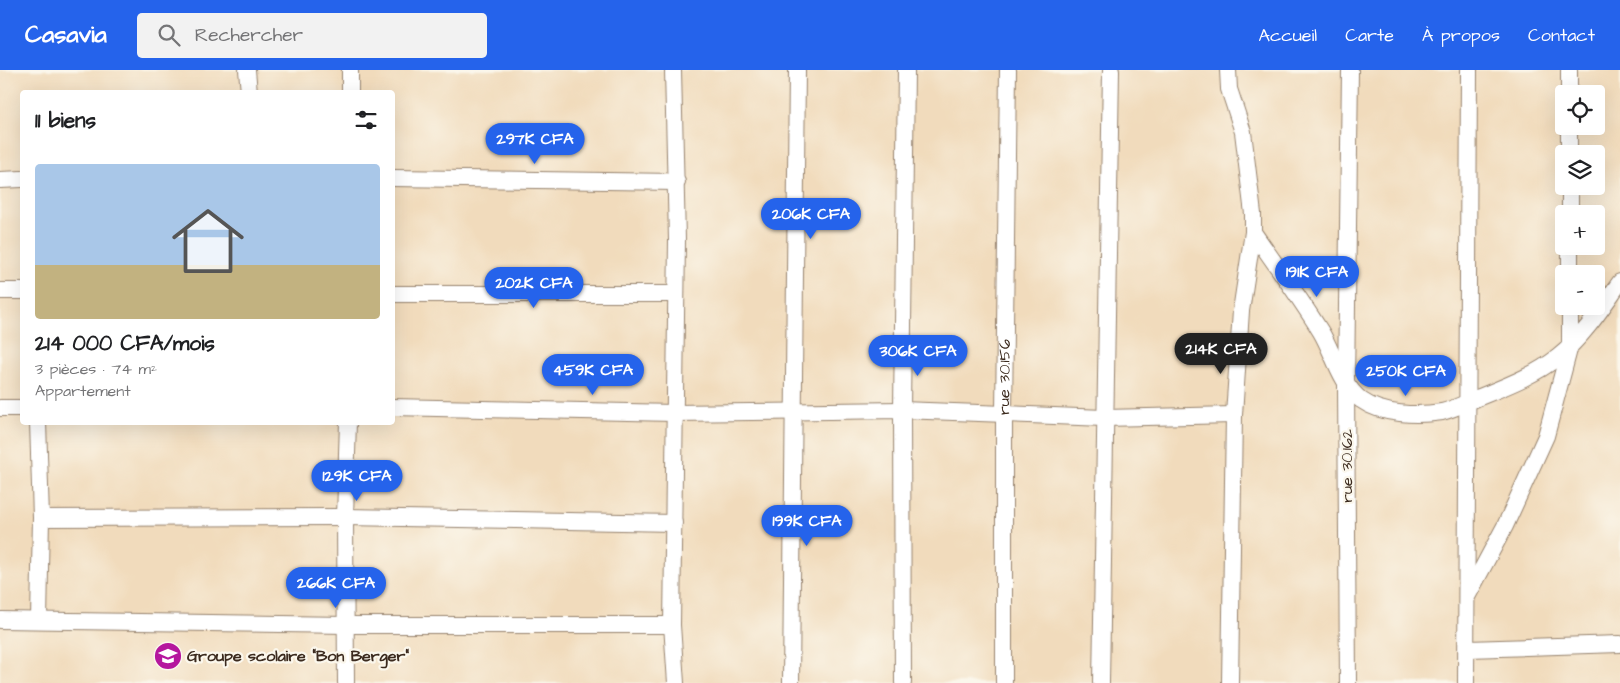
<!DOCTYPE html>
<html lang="fr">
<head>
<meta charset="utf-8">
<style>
	:root { --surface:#fff; --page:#f2f2f2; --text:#202124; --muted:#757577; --line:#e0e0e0; --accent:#2563eb }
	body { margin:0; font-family:"Architects Daughter",sans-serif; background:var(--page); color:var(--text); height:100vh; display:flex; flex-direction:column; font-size:19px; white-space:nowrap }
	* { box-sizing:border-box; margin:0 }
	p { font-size:16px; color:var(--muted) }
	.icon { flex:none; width:28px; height:28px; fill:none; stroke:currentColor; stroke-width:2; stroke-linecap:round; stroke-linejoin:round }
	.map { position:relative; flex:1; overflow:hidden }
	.details { position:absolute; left:20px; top:20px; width:375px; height:335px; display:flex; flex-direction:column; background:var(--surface); border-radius:5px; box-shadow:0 5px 20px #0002 }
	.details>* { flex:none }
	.tools { position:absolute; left:1555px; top:15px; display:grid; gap:10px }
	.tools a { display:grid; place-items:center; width:50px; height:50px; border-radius:5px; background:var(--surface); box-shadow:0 5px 20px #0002; font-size:25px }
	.price { position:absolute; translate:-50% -42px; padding:0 11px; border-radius:18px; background:var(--accent); color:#fff; font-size:16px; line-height:32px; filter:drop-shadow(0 1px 2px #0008) }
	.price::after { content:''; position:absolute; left:50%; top:30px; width:15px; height:11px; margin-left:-8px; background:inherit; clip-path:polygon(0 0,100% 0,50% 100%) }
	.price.on { background:#222; color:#fff }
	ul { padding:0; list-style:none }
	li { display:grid; align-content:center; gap:10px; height:265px; padding:0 15px }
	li+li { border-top:1px solid var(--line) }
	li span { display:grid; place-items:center; height:155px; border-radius:5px; color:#555 }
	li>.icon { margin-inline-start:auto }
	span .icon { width:90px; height:90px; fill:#fffc; stroke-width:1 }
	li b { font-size:21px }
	h2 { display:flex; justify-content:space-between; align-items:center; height:60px; padding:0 15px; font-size:21px }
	header { display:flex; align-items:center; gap:30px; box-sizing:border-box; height:70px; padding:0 25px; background:var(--accent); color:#fff }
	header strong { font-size:24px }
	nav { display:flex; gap:28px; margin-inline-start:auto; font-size:18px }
	.search { width:350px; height:45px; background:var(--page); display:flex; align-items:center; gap:12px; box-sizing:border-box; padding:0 18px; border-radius:5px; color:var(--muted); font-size:19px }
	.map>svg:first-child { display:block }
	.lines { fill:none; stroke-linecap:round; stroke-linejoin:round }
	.minor-casing { stroke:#96826d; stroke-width:18 }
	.minor { stroke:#fff; stroke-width:16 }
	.labels { text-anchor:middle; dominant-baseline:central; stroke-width:4.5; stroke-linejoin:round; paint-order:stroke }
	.street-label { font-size:16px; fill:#3b2a1e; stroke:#fbf7ec }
	.poi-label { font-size:16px; font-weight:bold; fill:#3b2a1e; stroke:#fbf7ec; text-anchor:start }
</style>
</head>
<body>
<header>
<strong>Casavia</strong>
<div class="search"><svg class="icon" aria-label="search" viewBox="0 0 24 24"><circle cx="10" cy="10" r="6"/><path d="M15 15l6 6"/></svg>Rechercher</div>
<nav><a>Accueil</a><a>Carte</a><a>À propos</a><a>Contact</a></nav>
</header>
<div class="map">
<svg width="1620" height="613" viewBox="0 0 1620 613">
	<rect width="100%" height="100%" fill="#fbf7ec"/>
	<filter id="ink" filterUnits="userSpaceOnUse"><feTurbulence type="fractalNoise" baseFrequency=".02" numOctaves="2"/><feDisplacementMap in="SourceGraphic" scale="10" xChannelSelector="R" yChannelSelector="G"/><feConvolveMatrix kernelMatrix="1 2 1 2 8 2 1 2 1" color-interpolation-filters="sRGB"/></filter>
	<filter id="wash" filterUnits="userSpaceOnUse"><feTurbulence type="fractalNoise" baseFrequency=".0096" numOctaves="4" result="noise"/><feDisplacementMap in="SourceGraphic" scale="20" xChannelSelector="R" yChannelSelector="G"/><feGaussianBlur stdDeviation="1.12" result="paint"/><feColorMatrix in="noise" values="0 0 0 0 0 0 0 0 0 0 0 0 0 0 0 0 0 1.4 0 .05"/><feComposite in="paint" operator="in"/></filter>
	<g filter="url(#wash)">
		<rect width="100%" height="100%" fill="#f1dbbc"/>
	</g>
	<g filter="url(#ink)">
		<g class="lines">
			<defs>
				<g id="minor">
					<polyline points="247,0 249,22"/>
					<polyline points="350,0 350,22"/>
					<polyline points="673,0 677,170 672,555 676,613"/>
					<polyline points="1228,0 1229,19 1243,62 1253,144 1253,162 1241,241 1234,345 1230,613"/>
					<polyline points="1569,0 1569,24"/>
					<polyline points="1569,56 1569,84"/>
					<polyline points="392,108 677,112"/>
					<polyline points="0,110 22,109"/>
					<polyline points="1570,116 1570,144"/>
					<path d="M1253,162C1276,195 1300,228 1321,262C1334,284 1340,313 1361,330C1382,345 1417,346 1442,342C1454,339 1466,333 1477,328C1504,317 1534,306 1558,287C1583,267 1602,238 1620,212"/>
					<polyline points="1570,176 1570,204"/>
					<polyline points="0,221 22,221"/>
					<polyline points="392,224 676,224"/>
					<polyline points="392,337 674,343 902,340 1104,348 1234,345"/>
					<polyline points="0,338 22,338"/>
					<polyline points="38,352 41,448 39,550"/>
					<polyline points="41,448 345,447 674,453"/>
					<polyline points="1468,525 1505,456 1546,366 1570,276 1570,236"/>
					<polyline points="0,550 346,555 672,555"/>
					<polyline points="1468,579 1620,574"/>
					<polyline points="346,613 345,447 348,352"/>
					<polyline points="791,613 797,0"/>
					<polyline points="903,613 902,340 906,0"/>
					<path id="s1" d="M1004,613V343L1008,0"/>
					<polyline points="1101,613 1111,0"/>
					<polyline points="1348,613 1346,314 1350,0"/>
					<polyline points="1466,613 1469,0"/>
				</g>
			</defs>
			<use href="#minor" class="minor-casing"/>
			<use href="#minor" class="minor"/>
		</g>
	</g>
	<defs>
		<symbol id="school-disc" viewBox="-11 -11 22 22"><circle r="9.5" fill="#b5179e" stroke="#fbf7ec"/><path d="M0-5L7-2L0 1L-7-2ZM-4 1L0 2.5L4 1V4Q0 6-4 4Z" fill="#fff"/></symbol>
	</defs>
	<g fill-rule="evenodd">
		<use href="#school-disc" x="152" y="570" width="32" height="32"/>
	</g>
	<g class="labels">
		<g class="street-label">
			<text stroke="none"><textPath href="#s1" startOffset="306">rue 30.156</textPath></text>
			<text transform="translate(1347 396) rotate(-90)">rue 30.162</text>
		</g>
		<g class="poi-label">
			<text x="187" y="586">Groupe scolaire "Bon Berger"</text>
		</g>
	</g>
</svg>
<div class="tools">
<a><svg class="icon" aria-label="locate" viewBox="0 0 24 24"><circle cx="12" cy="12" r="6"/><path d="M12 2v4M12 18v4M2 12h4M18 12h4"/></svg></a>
<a><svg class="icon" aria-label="layers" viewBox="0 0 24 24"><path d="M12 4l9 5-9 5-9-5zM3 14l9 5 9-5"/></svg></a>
<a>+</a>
<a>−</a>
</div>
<b class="price" style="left:535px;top:95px">297K CFA</b>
<b class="price" style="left:811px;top:170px">206K CFA</b>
<b class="price" style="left:1317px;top:228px">191K CFA</b>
<b class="price" style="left:534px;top:239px">202K CFA</b>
<b class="price on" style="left:1221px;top:305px">214K CFA</b>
<b class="price" style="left:918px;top:307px">306K CFA</b>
<b class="price" style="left:593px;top:326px">459K CFA</b>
<b class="price" style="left:1406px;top:327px">250K CFA</b>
<b class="price" style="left:357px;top:432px">129K CFA</b>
<b class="price" style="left:807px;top:477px">199K CFA</b>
<b class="price" style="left:336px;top:539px">266K CFA</b>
<section class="details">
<h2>11 biens<svg class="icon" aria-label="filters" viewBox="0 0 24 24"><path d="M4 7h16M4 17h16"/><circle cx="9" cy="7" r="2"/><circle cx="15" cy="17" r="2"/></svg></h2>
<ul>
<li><span style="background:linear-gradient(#a9c7e8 65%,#c2b280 0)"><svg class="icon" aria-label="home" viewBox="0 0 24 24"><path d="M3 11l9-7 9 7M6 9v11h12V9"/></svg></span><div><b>214 000 CFA/mois</b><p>3 pièces · 74 m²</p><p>Appartement</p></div></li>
</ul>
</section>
</div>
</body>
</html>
